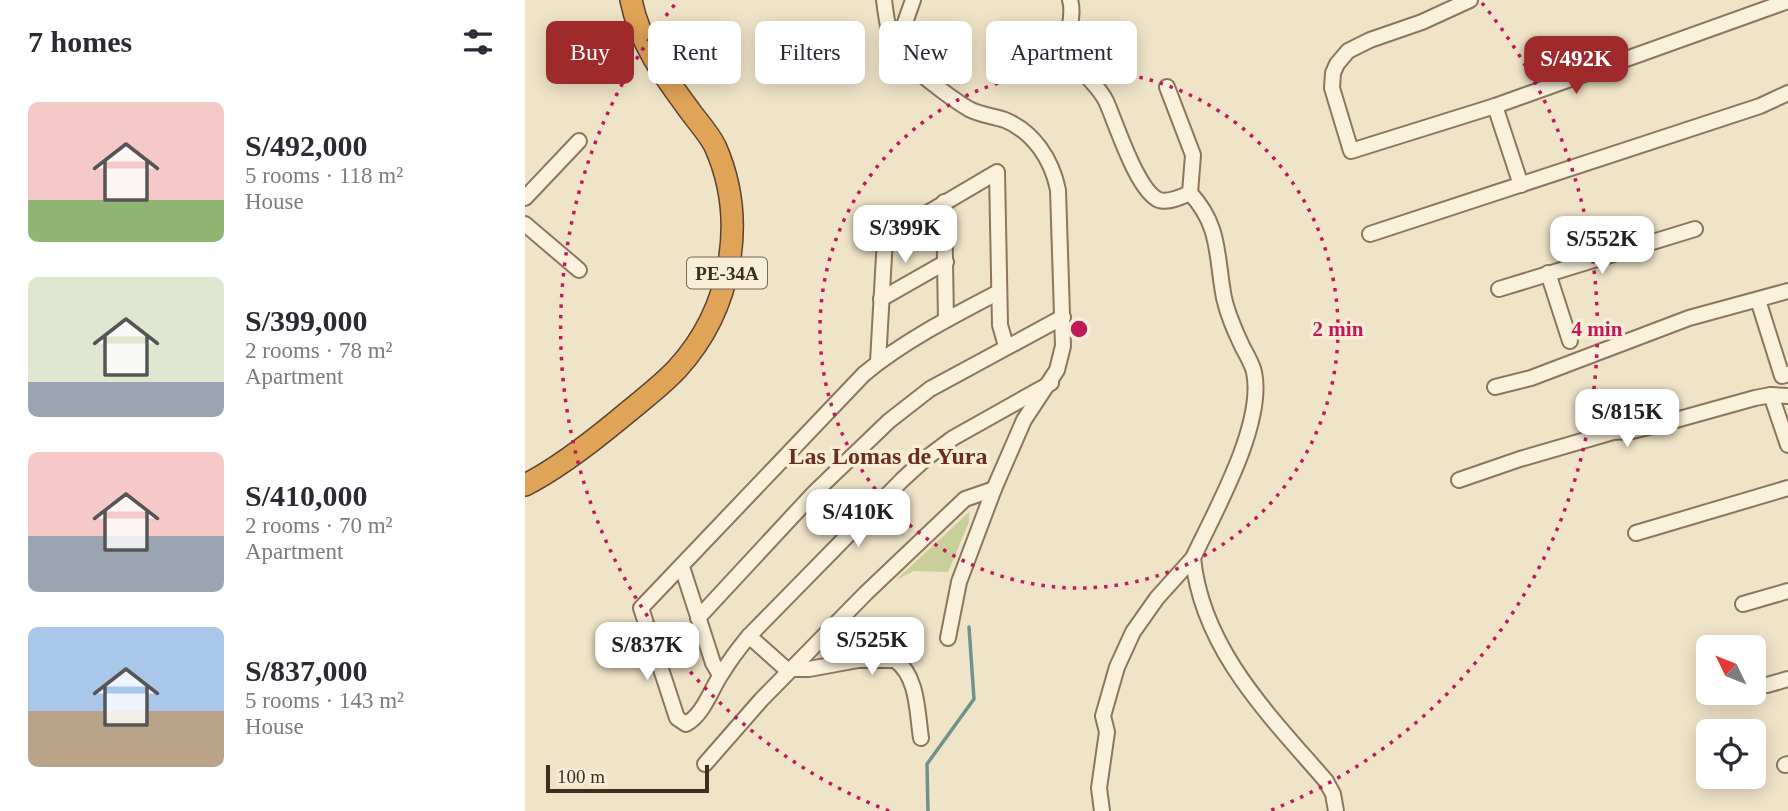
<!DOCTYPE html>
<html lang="en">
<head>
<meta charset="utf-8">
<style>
	:root { --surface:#fff; --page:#f2f2f3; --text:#2b2b33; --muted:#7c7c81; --accent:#9e2a2b }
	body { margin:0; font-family:Georgia,serif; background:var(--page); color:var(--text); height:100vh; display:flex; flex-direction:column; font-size:26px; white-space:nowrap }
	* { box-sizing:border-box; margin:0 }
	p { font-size:23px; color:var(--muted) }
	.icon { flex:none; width:38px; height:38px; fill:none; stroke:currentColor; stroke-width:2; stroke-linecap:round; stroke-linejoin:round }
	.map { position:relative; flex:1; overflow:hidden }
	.sheet { display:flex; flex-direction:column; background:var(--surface); width:525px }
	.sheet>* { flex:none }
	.banner { position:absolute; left:21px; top:21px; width:665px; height:63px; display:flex; gap:14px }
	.needle { width:46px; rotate:313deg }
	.fabs { position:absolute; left:1171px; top:635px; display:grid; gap:14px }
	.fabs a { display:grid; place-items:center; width:70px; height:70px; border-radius:10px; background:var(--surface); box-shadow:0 4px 18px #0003; font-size:35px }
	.scale { position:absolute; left:21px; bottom:18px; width:163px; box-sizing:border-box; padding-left:7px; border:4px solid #3d2e20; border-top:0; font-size:19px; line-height:24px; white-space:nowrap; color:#3d2e20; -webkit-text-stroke:5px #f7eed8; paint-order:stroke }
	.price { position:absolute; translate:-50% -60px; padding:0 16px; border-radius:14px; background:#fff; color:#222; font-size:23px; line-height:46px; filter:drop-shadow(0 2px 4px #0008) }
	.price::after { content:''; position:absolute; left:50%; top:42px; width:21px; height:16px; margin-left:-10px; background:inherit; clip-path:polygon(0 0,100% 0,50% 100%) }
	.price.on { background:var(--accent); color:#fff }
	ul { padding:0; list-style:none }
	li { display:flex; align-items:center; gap:21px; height:175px; padding:0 28px }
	li span { display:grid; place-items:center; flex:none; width:196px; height:140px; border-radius:10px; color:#555 }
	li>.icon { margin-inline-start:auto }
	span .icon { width:84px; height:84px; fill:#fffc; stroke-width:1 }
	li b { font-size:30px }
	h2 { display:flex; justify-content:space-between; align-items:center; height:84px; padding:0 28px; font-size:30px }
	.pill { padding:0 24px; border-radius:10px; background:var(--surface); box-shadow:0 4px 18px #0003; font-size:24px; line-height:63px }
	.pill.on { background:var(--accent); color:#fff }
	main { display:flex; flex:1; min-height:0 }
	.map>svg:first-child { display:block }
	.green { fill:#c9cf9b }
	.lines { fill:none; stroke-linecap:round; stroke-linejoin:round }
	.stream { stroke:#6f938a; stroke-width:3.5 }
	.minor-casing { stroke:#8d765c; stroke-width:18 }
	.highway-casing { stroke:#5b4430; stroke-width:24 }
	.minor { stroke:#faf1dc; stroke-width:14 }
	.highway { stroke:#e0a458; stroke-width:21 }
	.ring { fill:none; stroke:#c2185b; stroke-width:3.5; stroke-dasharray:3.5 7 }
	.labels { text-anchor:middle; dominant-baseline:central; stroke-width:7; stroke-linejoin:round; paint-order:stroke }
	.shield { fill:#f7eed8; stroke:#756857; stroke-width:2 }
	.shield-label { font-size:19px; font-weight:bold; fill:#3d2e20 }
	.quarter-label { font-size:24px; font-weight:bold; fill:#6b2e1e; stroke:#f7eed8 }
	.centre { fill:#c2185b; stroke:#f7eed8; stroke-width:3.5 }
	.ring-label { font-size:21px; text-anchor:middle; font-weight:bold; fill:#c2185b; stroke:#f7eed8; stroke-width:7; stroke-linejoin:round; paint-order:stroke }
</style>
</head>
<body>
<main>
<section class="sheet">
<h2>7 homes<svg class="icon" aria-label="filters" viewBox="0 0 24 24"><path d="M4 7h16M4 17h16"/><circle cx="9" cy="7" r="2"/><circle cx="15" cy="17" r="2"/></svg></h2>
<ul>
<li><span style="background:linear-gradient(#f6c9c9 70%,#8fb573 0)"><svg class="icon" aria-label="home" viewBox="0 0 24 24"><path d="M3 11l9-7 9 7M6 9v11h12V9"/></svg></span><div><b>S/492,000</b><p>5 rooms · 118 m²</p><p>House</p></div></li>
<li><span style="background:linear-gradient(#dfe7d0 75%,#9aa5b1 0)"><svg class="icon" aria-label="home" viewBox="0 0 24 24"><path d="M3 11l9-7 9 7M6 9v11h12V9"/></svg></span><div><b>S/399,000</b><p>2 rooms · 78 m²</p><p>Apartment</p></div></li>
<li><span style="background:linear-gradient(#f6c9c9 60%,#9aa5b1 0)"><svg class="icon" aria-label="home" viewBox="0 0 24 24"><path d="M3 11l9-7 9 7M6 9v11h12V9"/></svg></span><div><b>S/410,000</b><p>2 rooms · 70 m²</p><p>Apartment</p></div></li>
<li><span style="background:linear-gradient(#a9c7e8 60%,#b9a48a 0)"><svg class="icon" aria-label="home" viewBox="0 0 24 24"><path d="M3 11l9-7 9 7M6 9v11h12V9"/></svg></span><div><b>S/837,000</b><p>5 rooms · 143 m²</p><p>House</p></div></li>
</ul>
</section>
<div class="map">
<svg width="1263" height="811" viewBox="0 0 1263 811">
	<rect width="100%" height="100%" fill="#f0e4c8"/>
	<polygon class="green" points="444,512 444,522 423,572 389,571 371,580"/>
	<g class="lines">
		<polyline class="stream" points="403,811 402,764 449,699 444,627"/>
		<defs>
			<g id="minor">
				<path d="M359,0C361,16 363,32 370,47C378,63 427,99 444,109C455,115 468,116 480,120C509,132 527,160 533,190L538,346L532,370L499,420L469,489L434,582L423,638"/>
				<path d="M545,0C550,16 541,32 544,48C548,68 572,82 581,101C591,123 612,191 634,200C643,203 656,197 665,193"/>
				<polyline points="945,0 897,22 845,40 823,51 812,64 808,73 807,88 826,151 970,106 1263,1"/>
				<polyline points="371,48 388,0"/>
				<path d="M642,87L668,155L665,193C696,226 691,257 699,298C703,316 710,331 718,348C722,355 727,364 729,372C740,424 690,511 668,558C677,649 744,715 801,781L808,794L811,811"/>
				<polyline points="970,106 996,185"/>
				<polyline points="0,198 54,141"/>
				<polyline points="419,202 421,320"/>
				<polyline points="0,224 54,270"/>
				<polyline points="845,234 1235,106 1263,93"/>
				<polyline points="1023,273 1045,341"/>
				<polyline points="974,289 1170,229"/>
				<path d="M474,292C428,316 379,341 339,374L116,608L152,718L161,724C179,714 186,689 197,673C205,660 214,648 224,636L377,480L400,459L428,438L526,383"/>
				<polyline points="356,299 421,262"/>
				<polyline points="1233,300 1257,376 1263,374"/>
				<polyline points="353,362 360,238 472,172 475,325 481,346"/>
				<polyline points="970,387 1006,378 1164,318 1263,291"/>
				<polyline points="1246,395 1263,445"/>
				<polyline points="934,480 995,459 1088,432 1107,431 1140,423 1230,398 1246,395 1263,396"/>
				<polyline points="1111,533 1263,488"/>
				<polyline points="157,567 188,663 195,675"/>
				<polyline points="1218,604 1263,591"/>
				<polyline points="173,618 289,493 364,421 405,389 538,317"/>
				<path d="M224,636L261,669H284L333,660H370C393,676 392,712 396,738"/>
				<polyline points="1242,685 1263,679"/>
				<polyline points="180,764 236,700 341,593 440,499 469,489"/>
				<polyline points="1260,765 1263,764"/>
				<polyline points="577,811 574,788 582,732 578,716 592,667 608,632 632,598 668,558"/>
			</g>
			<path id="highway" d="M0,485C32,469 64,444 92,421C112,404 134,388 152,369C207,309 223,220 190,146C184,134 173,122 165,111C139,76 115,44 106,0"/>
		</defs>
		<use href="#minor" class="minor-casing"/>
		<use href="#highway" class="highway-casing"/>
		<use href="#minor" class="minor"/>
		<use href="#highway" class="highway"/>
	</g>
	<g class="ring">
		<circle cx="554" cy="329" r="259"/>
		<path d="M364 811A518 518 0 0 1 151 3M957 3A518 518 0 0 1 744 811"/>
	</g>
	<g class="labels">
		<rect class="shield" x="162" y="257.5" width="80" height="31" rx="5"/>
		<g class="shield-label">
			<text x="202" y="273">PE-34A</text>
		</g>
		<g class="quarter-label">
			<text x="363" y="456">Las Lomas de Yura</text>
		</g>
	</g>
	<circle cx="554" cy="329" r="10" class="centre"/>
	<g class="ring-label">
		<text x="813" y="336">2 min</text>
		<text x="1072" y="336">4 min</text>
	</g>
</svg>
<div class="fabs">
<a><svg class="needle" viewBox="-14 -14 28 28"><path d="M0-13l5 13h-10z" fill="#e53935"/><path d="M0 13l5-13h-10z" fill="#7c7c81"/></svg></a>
<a><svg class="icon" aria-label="locate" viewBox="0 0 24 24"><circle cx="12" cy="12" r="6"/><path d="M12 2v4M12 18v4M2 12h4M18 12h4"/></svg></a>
</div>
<div class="scale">100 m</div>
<b class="price on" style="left:1051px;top:96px">S/492K</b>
<b class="price" style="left:380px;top:265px">S/399K</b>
<b class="price" style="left:1077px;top:276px">S/552K</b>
<b class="price" style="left:1102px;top:449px">S/815K</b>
<b class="price" style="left:333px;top:549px">S/410K</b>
<b class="price" style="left:347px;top:677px">S/525K</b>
<b class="price" style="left:122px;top:682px">S/837K</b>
<div class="banner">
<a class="pill on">Buy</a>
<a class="pill">Rent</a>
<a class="pill">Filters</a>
<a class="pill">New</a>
<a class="pill">Apartment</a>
</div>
</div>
</main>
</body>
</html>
